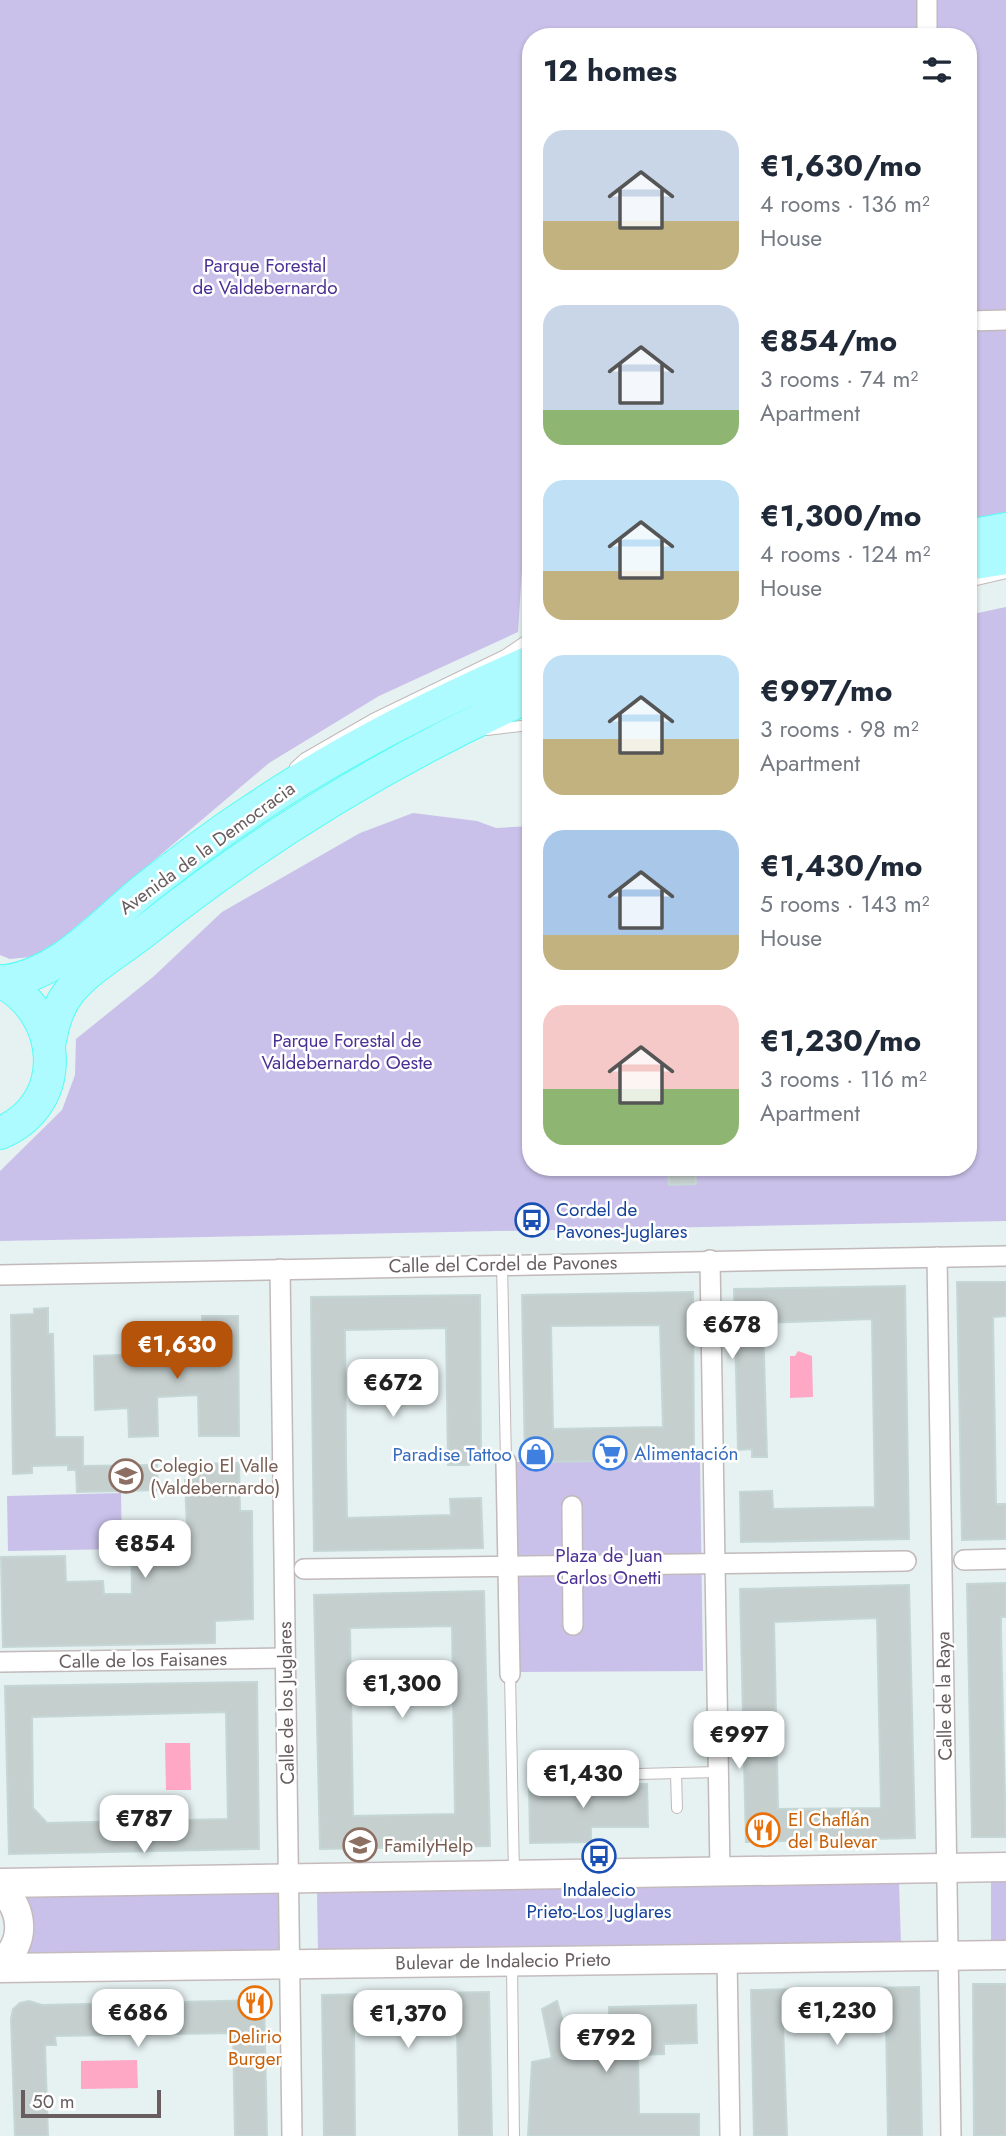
<!DOCTYPE html>
<html lang="en">
<head>
<meta charset="utf-8">
<style>
	:root { --surface:#fff; --page:#f2f2f3; --text:#1f2937; --muted:#747a83; --accent:#b45309 }
	body { margin:0; font-family:Jost,sans-serif; background:var(--page); color:var(--text); height:100vh; display:flex; flex-direction:column; font-size:26px; white-space:nowrap }
	* { box-sizing:border-box; margin:0 }
	p { font-size:23px; color:var(--muted) }
	.icon { flex:none; width:38px; height:38px; fill:none; stroke:currentColor; stroke-width:2; stroke-linecap:round; stroke-linejoin:round }
	.map { position:relative; flex:1; overflow:hidden }
	.drawer { position:absolute; left:522px; top:28px; width:455px; height:1148px; display:flex; flex-direction:column; background:var(--surface); border-radius:28px; box-shadow:0 2px 5px #0004 }
	.drawer>* { flex:none }
	.scale { position:absolute; left:21px; bottom:18px; width:140px; box-sizing:border-box; padding-left:7px; border:4px solid #685e60; border-top:0; font-size:19px; line-height:24px; white-space:nowrap; color:#685e60; -webkit-text-stroke:5px #fff; paint-order:stroke }
	.price { position:absolute; translate:-50% -60px; padding:0 16px; border-radius:14px; background:#fff; color:#222; font-size:23px; line-height:46px; filter:drop-shadow(0 2px 4px #0008) }
	.price::after { content:''; position:absolute; left:50%; top:42px; width:21px; height:16px; margin-left:-10px; background:inherit; clip-path:polygon(0 0,100% 0,50% 100%) }
	.price.selected { background:var(--accent); color:#fff }
	ul { padding:0; list-style:none }
	li { display:flex; align-items:center; gap:21px; height:175px; padding:0 21px }
	li span { display:grid; place-items:center; flex:none; width:196px; height:140px; border-radius:21px; color:#555 }
	li>.icon { margin-inline-start:auto }
	span .icon { width:84px; height:84px; fill:#fffc; stroke-width:1 }
	li b { font-size:30px }
	h2 { display:flex; justify-content:space-between; align-items:center; height:84px; padding:0 21px; font-size:30px }
	.map>svg:first-child { display:block }
	.green { fill:#cac1ea }
	.water { fill:#ffa8c6 }
	.building { fill:#c5cfce; stroke:#c4d7d5; stroke-width:2; fill-rule:evenodd }
	.lines { fill:none; stroke-linecap:round; stroke-linejoin:round }
	.lane-casing { stroke:#c1b9ba; stroke-width:12 }
	.street-casing { stroke:#c1b9ba; stroke-width:22 }
	.secondary-casing { stroke:#c5bbbd; stroke-width:31 }
	.primary-casing { stroke:#53fef4; stroke-width:34 }
	.lane { stroke:#fff; stroke-width:10 }
	.street { stroke:#fff; stroke-width:19 }
	.secondary { stroke:#fff; stroke-width:28 }
	.primary { stroke:#adfaff; stroke-width:32 }
	.labels { text-anchor:middle; dominant-baseline:central; stroke-width:5; stroke-linejoin:round; paint-order:stroke }
	.park-label { font-size:19px; fill:#4c3194; stroke:#fff }
	.street-label { font-size:19px; fill:#685e60; stroke:#fff }
	.transit-label { font-size:19px; fill:#164399; stroke:#fff; text-anchor:start }
	.shop-label { font-size:19px; fill:#366cbe; stroke:#fff; text-anchor:start }
	.education-label { font-size:19px; fill:#785e54; stroke:#fff; text-anchor:start }
	.food-label { font-size:19px; fill:#c56008; stroke:#fff; text-anchor:start }
</style>
</head>
<body>
<div class="map">
<svg width="1006" height="2136" viewBox="0 0 1006 2136">
	<rect width="100%" height="100%" fill="#e6f1f1"/>
	<g class="green">
		<polygon points="0,0 1006,0 1006,516 968,521 968,37 530,37 530,550 523,553 518,632 379,696 269,763 41,956 10,959 0,955"/>
		<polygon points="1006,607 1006,1221 0,1241 0,1171 62,1110 75,1075 76,1039 153,977 222,912 360,833 413,813 477,821 496,828 530,826 530,1167 968,1167 968,615"/>
		<polygon points="700,1460 703,1671 518,1672 515,1462"/>
		<polygon points="121,1493 122,1549 8,1551 7,1496"/>
		<polygon points="991,1880 1006,1880 1006,1942 991,1943"/>
		<polygon points="899,1882 901,1944 318,1953 317,1892"/>
		<polygon points="280,1893 279,1952 24,1956 23,1897"/>
	</g>
	<g class="water">
		<polygon points="798,1351 812,1356 813,1397 790,1398 790,1356 795,1356"/>
		<polygon points="165,1743 190,1743 191,1790 166,1790"/>
		<polygon points="137,2060 138,2088 81,2089 81,2061"/>
	</g>
	<g class="building">
		<polygon points="668,1167 695,1167 696,1184 669,1185"/>
		<polygon points="957,1282 1006,1282 1006,1316 993,1317 996,1504 1006,1504 1006,1539 962,1540"/>
		<polygon points="905,1286 909,1539 741,1542 740,1492 772,1491 773,1509 875,1507 872,1319 763,1323 767,1457 752,1457 752,1449 738,1450 734,1289"/>
		<path d="M693,1292L694,1460L525,1462L522,1295ZM660,1325L663,1427L553,1429L551,1326Z"/>
		<polygon points="480,1295 481,1457 469,1458 469,1465 448,1465 446,1328 345,1330 346,1460 347,1518 451,1515 450,1499 481,1498 483,1548 314,1551 311,1297"/>
		<polygon points="48,1308 48,1334 53,1334 55,1437 83,1437 83,1466 157,1465 158,1490 77,1492 76,1470 68,1470 68,1465 32,1466 32,1473 13,1474 11,1315 34,1314 34,1309"/>
		<polygon points="202,1316 238,1316 239,1436 199,1436 198,1395 157,1397 158,1436 129,1437 128,1408 95,1410 94,1356 197,1352 197,1335 203,1334"/>
		<polygon points="239,1463 240,1511 252,1511 253,1619 215,1621 215,1643 3,1647 1,1557 65,1556 66,1582 103,1581 104,1594 132,1594 131,1531 187,1530 185,1480 191,1480 191,1464"/>
		<polygon points="1006,1583 1006,1617 1001,1617 1001,1631 1006,1837 972,1837 967,1584"/>
		<path d="M909,1585L915,1838L746,1842L740,1589ZM877,1618L881,1808L778,1809L774,1622Z"/>
		<path d="M484,1591L490,1846L320,1849L314,1595ZM452,1626L455,1814L353,1816L350,1628Z"/>
		<path d="M257,1682L259,1849L9,1854L5,1686ZM226,1712L228,1819L47,1823L33,1808L32,1717Z"/>
		<polygon points="591,1781 591,1785 647,1784 648,1827 591,1827 591,1842 530,1843 529,1782"/>
		<polygon points="973,1984 1006,1984 1006,2136 974,2136"/>
		<polygon points="919,1987 922,2136 888,2136 886,2023 783,2025 787,2136 754,2136 751,1990"/>
		<polygon points="489,1992 492,2136 459,2136 457,2026 354,2028 355,2136 324,2136 322,1995"/>
		<polygon points="264,2000 267,2136 235,2136 233,2033 55,2036 56,2045 45,2045 48,2136 15,2136 11,2019 13,2009 20,2003 29,2001 42,2005"/>
		<polygon points="557,2001 564,2025 609,2024 609,2007 696,2005 697,2043 664,2044 664,2054 638,2055 639,2114 699,2114 699,2136 528,2136 532,2062 552,2058 542,2009"/>
	</g>
	<g class="lines">
		<defs>
			<g id="lane">
				<polyline points="968,582 1006,573"/>
				<polyline points="487,730 530,725"/>
				<polyline points="295,767 305,758 373,719 505,655 530,638"/>
				<polyline points="502,1263 506,1462"/>
				<polyline points="510,1674 514,1874"/>
				<polyline points="676,1773 677,1808"/>
				<polyline points="599,1775 718,1772"/>
				<polyline points="512,1965 514,2136"/>
			</g>
			<g id="street">
				<polyline points="927,37 927,0"/>
				<polyline points="968,321 1006,320"/>
				<polyline points="937,1257 951,2136"/>
				<polyline points="710,1260 720,1871"/>
				<polyline points="280,1269 292,2136"/>
				<polyline points="0,1275 1006,1256"/>
				<polyline points="506,1462 510,1674"/>
				<polyline points="572,1506 573,1625"/>
				<polyline points="964,1560 1006,1559"/>
				<polyline points="304,1569 906,1561"/>
				<polyline points="0,1662 285,1658"/>
				<polyline points="727,1958 730,2136"/>
			</g>
			<g id="secondary">
				<polyline points="0,1883 1006,1867"/>
				<path d="M0,1888C24,1909 27,1943 0,1964"/>
				<polyline points="0,1968 1006,1955"/>
			</g>
			<g id="primary">
				<polyline points="968,536 1006,529"/>
				<polyline points="968,564 1006,558"/>
				<path d="M0,981C63,1013 70,1104 0,1133"/>
				<path d="M1,982C63,975 103,921 150,885C181,861 212,837 244,816C334,754 431,705 530,662"/>
				<path d="M49,1045C53,1025 57,1007 70,991C89,968 121,950 145,931C263,837 393,758 530,696"/>
			</g>
		</defs>
		<use href="#lane" class="lane-casing"/>
		<use href="#street" class="street-casing"/>
		<use href="#secondary" class="secondary-casing"/>
		<use href="#primary" class="primary-casing"/>
		<use href="#lane" class="lane"/>
		<use href="#street" class="street"/>
		<use href="#secondary" class="secondary"/>
		<use href="#primary" class="primary"/>
	</g>
	<defs>
		<symbol id="bus-ring" viewBox="-11 -11 22 22"><circle r="9.5" fill="#fff" stroke="#1a4fb4" stroke-width="1.5"/><path d="M-5-6H5V4H4V6H2V4H-2V6H-4V4H-5ZM-3.5-4V0h7V-4ZM-3.5 1.2v1.5H-2V1.2ZM2 1.2v1.5H3.5V1.2Z" fill="#1a4fb4"/></symbol>
		<symbol id="supermarket-ring" viewBox="-11 -11 22 22"><circle r="9.5" fill="#fff" stroke="#3f7fe0" stroke-width="1.5"/><path d="M-6-5.5h2.5l.6 2H6L4.5 2H-2.5L-4.4-4H-6ZM-1.5 3.2a1.3 1.3 0 1 0 .1 0ZM3 3.2a1.3 1.3 0 1 0 .1 0Z" fill="#3f7fe0"/></symbol>
		<symbol id="shop-ring" viewBox="-11 -11 22 22"><circle r="9.5" fill="#fff" stroke="#3f7fe0" stroke-width="1.5"/><path d="M-5-2.5h2.3a2.7 3.5 0 0 1 5.4 0H5L5.5 6h-11ZM-1.5-2.5h3a1.5 2.3 0 0 0-3 0Z" fill="#3f7fe0"/></symbol>
		<symbol id="school-ring" viewBox="-11 -11 22 22"><circle r="9.5" fill="#fff" stroke="#8d6e63" stroke-width="1.5"/><path d="M0-5L7-2L0 1L-7-2ZM-4 1L0 2.5L4 1V4Q0 6-4 4Z" fill="#8d6e63"/></symbol>
		<symbol id="restaurant-ring" viewBox="-11 -11 22 22"><circle r="9.5" fill="#fff" stroke="#e8710a" stroke-width="1.5"/><path d="M-5-6h1v4h1v-4h1v4h1v-4h1v5L-1.5 .5V6h-2V.5L-5-1ZM5-6V6H3V1.5H1.5Q1.5-4 5-6Z" fill="#e8710a"/></symbol>
	</defs>
	<g fill-rule="evenodd">
		<use href="#bus-ring" x="513" y="1201" width="38" height="38"/>
		<use href="#supermarket-ring" x="591" y="1434" width="38" height="38"/>
		<use href="#shop-ring" x="517" y="1435" width="38" height="38"/>
		<use href="#school-ring" x="107" y="1457" width="38" height="38"/>
		<use href="#restaurant-ring" x="744" y="1811" width="38" height="38"/>
		<use href="#school-ring" x="341" y="1826" width="38" height="38"/>
		<use href="#bus-ring" x="580" y="1837" width="38" height="38"/>
		<use href="#restaurant-ring" x="236" y="1984" width="38" height="38"/>
	</g>
	<g class="labels">
		<g class="park-label">
			<text x="265" y="265">Parque Forestal<tspan x="265" dy="22">de Valdebernardo</tspan></text>
			<text x="347" y="1040">Parque Forestal de<tspan x="347" dy="22">Valdebernardo Oeste</tspan></text>
			<text x="609" y="1555">Plaza de Juan<tspan x="609" dy="22">Carlos Onetti</tspan></text>
		</g>
		<g class="street-label">
			<text transform="translate(207 848) rotate(-36)">Avenida de la Democracia</text>
			<text transform="translate(503 1264) rotate(-1)">Calle del Cordel de Pavones</text>
			<text transform="translate(143 1660) rotate(-1)">Calle de los Faisanes</text>
			<text transform="translate(944 1696) rotate(-91)">Calle de la Raya</text>
			<text transform="translate(286 1703) rotate(-91)">Calle de los Juglares</text>
			<text transform="translate(503 1961) rotate(-1)">Bulevar de Indalecio Prieto</text>
		</g>
		<g class="transit-label">
			<text x="556" y="1209">Cordel de<tspan x="556" dy="22">Pavones-Juglares</tspan></text>
			<text x="599" y="1889" text-anchor="middle">Indalecio<tspan x="599" dy="22">Prieto-Los Juglares</tspan></text>
		</g>
		<g class="shop-label">
			<text x="634" y="1453">Alimentación</text>
			<text x="512" y="1454" text-anchor="end">Paradise Tattoo</text>
		</g>
		<g class="education-label">
			<text x="150" y="1465">Colegio El Valle<tspan x="150" dy="22">(Valdebernardo)</tspan></text>
			<text x="384" y="1845">FamilyHelp</text>
		</g>
		<g class="food-label">
			<text x="788" y="1819">El Chaflán<tspan x="788" dy="22">del Bulevar</tspan></text>
			<text x="255" y="2036" text-anchor="middle">Delirio<tspan x="255" dy="22">Burger</tspan></text>
		</g>
	</g>
</svg>
<div class="scale">50 m</div>
<b class="price" style="left:732px;top:1361px">€678</b>
<b class="price selected" style="left:177px;top:1381px">€1,630</b>
<b class="price" style="left:393px;top:1419px">€672</b>
<b class="price" style="left:145px;top:1580px">€854</b>
<b class="price" style="left:402px;top:1720px">€1,300</b>
<b class="price" style="left:739px;top:1771px">€997</b>
<b class="price" style="left:583px;top:1810px">€1,430</b>
<b class="price" style="left:144px;top:1855px">€787</b>
<b class="price" style="left:837px;top:2047px">€1,230</b>
<b class="price" style="left:138px;top:2049px">€686</b>
<b class="price" style="left:408px;top:2050px">€1,370</b>
<b class="price" style="left:606px;top:2074px">€792</b>
<section class="drawer">
<h2>12 homes<svg class="icon" aria-label="filters" viewBox="0 0 24 24"><path d="M4 7h16M4 17h16"/><circle cx="9" cy="7" r="2"/><circle cx="15" cy="17" r="2"/></svg></h2>
<ul>
<li><span style="background:linear-gradient(#c9d6e8 65%,#c2b280 0)"><svg class="icon" aria-label="home" viewBox="0 0 24 24"><path d="M3 11l9-7 9 7M6 9v11h12V9"/></svg></span><div><b>€1,630/mo</b><p>4 rooms · 136 m²</p><p>House</p></div></li>
<li><span style="background:linear-gradient(#c9d6e8 75%,#8fb573 0)"><svg class="icon" aria-label="home" viewBox="0 0 24 24"><path d="M3 11l9-7 9 7M6 9v11h12V9"/></svg></span><div><b>€854/mo</b><p>3 rooms · 74 m²</p><p>Apartment</p></div></li>
<li><span style="background:linear-gradient(#bfe0f5 65%,#c2b280 0)"><svg class="icon" aria-label="home" viewBox="0 0 24 24"><path d="M3 11l9-7 9 7M6 9v11h12V9"/></svg></span><div><b>€1,300/mo</b><p>4 rooms · 124 m²</p><p>House</p></div></li>
<li><span style="background:linear-gradient(#bfe0f5 60%,#c2b280 0)"><svg class="icon" aria-label="home" viewBox="0 0 24 24"><path d="M3 11l9-7 9 7M6 9v11h12V9"/></svg></span><div><b>€997/mo</b><p>3 rooms · 98 m²</p><p>Apartment</p></div></li>
<li><span style="background:linear-gradient(#a9c7e8 75%,#c2b280 0)"><svg class="icon" aria-label="home" viewBox="0 0 24 24"><path d="M3 11l9-7 9 7M6 9v11h12V9"/></svg></span><div><b>€1,430/mo</b><p>5 rooms · 143 m²</p><p>House</p></div></li>
<li><span style="background:linear-gradient(#f6c9c9 60%,#8fb573 0)"><svg class="icon" aria-label="home" viewBox="0 0 24 24"><path d="M3 11l9-7 9 7M6 9v11h12V9"/></svg></span><div><b>€1,230/mo</b><p>3 rooms · 116 m²</p><p>Apartment</p></div></li>
</ul>
</section>
</div>
</body>
</html>
